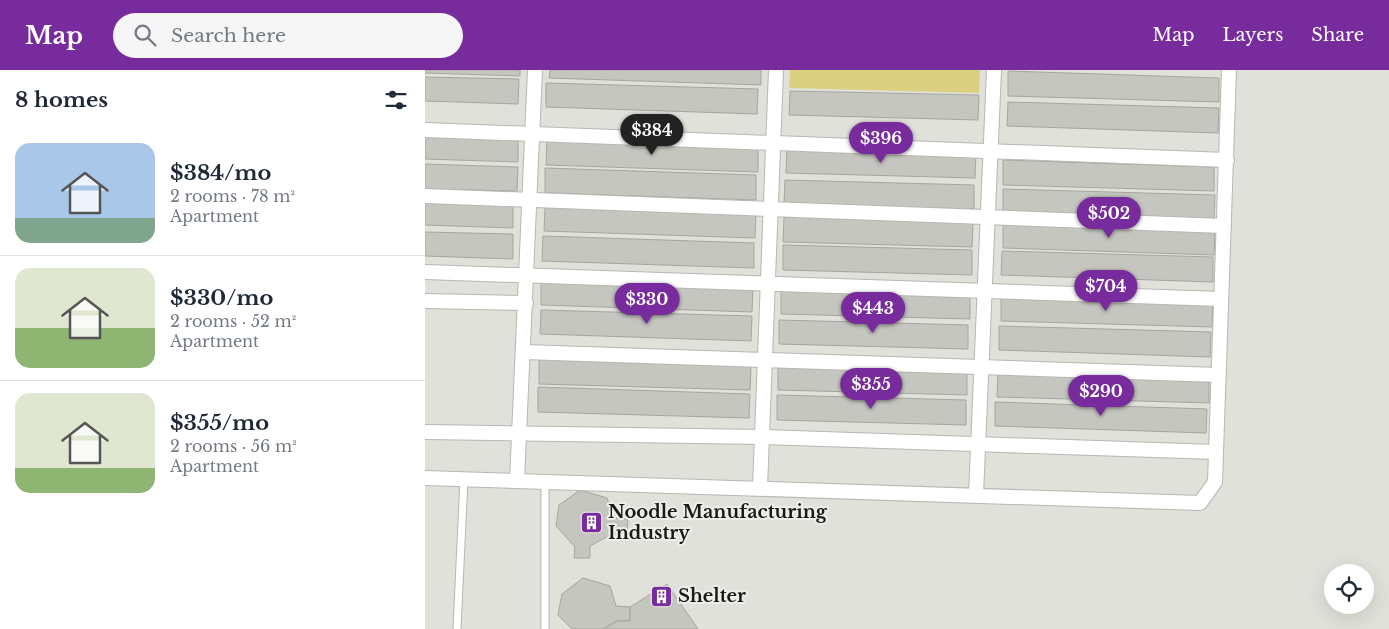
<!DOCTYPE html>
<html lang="en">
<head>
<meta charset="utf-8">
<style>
	:root { --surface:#fff; --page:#f6f6f7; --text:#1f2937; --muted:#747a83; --line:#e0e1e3; --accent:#772b9d }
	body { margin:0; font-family:"Libre Baskerville",serif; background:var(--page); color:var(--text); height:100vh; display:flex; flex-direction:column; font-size:19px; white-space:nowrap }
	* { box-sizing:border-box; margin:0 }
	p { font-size:16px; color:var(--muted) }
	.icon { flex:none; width:28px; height:28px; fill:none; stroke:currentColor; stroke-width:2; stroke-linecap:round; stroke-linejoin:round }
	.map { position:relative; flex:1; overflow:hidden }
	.drawer { display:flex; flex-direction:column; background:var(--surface); width:425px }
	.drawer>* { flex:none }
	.controls { position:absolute; left:899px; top:494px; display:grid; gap:10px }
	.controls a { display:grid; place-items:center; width:50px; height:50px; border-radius:50%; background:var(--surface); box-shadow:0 5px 20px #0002; font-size:25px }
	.price { position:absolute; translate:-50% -42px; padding:0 11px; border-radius:18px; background:var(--accent); color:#fff; font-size:16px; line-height:32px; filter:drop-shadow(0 1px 2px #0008) }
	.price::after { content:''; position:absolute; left:50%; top:30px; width:15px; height:11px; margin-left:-8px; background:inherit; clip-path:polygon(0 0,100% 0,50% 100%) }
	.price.current { background:#222; color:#fff }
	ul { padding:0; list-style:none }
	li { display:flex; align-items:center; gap:15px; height:125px; padding:0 15px }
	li+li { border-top:1px solid var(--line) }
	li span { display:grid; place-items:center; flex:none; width:140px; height:100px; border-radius:15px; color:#555 }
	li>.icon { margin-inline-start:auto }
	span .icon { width:60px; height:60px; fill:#fffc; stroke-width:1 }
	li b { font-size:21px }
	h2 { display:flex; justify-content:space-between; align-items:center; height:60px; padding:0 15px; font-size:21px }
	header { display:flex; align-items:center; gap:30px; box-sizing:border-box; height:70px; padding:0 25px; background:var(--accent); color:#fff }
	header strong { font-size:24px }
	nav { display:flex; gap:28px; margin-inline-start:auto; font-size:18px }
	.search { width:350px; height:45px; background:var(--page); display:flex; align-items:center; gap:12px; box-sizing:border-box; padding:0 18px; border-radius:28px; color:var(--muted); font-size:19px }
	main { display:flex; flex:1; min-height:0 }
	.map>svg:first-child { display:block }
	.green { fill:#dad07f }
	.building { fill:#c6c6c0; stroke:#a6a6a0 }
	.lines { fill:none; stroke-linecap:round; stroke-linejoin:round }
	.service-casing { stroke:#b8b7b2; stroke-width:9 }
	.minor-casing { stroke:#b8b7b2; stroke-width:16 }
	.service { stroke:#fff; stroke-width:7 }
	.minor { stroke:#fff; stroke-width:14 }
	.labels { text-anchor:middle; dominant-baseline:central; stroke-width:4; stroke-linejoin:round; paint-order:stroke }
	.poi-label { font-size:18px; font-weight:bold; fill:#1a1917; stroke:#eeeee8; text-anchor:start }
</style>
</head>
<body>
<header>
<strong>Map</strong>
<div class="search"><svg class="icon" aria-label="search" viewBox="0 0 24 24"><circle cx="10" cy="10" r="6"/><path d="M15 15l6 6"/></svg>Search here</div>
<nav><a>Map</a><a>Layers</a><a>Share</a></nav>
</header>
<main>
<section class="drawer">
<h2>8 homes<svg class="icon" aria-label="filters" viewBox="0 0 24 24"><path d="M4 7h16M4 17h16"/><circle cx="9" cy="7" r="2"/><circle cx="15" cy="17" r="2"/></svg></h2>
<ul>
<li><span style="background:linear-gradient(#a9c7e8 75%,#7fa58c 0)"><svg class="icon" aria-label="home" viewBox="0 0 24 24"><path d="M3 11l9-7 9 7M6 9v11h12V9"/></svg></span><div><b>$384/mo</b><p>2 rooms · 78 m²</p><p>Apartment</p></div></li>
<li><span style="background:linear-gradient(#dfe7d0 60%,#8fb573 0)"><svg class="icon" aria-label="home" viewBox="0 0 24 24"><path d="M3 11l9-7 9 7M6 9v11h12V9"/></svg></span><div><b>$330/mo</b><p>2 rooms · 52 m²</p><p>Apartment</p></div></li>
<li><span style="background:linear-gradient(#dfe7d0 75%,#8fb573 0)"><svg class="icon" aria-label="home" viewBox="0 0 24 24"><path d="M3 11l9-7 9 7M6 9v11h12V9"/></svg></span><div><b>$355/mo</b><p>2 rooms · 56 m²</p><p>Apartment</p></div></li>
</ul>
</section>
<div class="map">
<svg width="964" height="559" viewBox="0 0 964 559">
	<rect width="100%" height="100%" fill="#e1e1db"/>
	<polygon class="green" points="365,0 555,0 554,23 364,18"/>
	<g class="building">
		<polygon points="0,0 95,0 95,6 0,3"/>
		<polygon points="125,0 336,0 336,15 124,8"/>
		<polygon points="583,1 794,8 794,32 583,26"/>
		<polygon points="0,7 94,9 93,34 0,31"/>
		<polygon points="121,13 333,19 332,44 121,37"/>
		<polygon points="365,21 554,25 553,50 364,45"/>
		<polygon points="583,32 794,38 793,63 582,56"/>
		<polygon points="0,65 93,67 93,92 0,89"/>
		<polygon points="122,70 333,77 333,102 121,95"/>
		<polygon points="362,79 551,84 550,108 361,103"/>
		<polygon points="578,90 789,97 789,121 578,115"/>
		<polygon points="0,94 93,97 92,121 0,119"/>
		<polygon points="120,98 331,105 331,130 120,123"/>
		<polygon points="360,110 549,115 549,139 359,134"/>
		<polygon points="578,119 790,125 789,150 578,143"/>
		<polygon points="0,131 88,133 88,158 0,155"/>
		<polygon points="120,137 331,143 330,168 119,161"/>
		<polygon points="359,147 548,152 547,177 358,172"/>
		<polygon points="578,154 790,160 789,185 578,178"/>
		<polygon points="0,162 88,164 88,189 0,186"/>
		<polygon points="118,166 329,173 329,198 117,191"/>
		<polygon points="358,175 547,180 547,205 358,200"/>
		<polygon points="577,181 788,187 788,212 576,205"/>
		<polygon points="116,210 328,217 327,242 116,235"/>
		<polygon points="356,219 545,224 545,249 356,244"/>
		<polygon points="576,226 788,233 787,257 576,251"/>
		<polygon points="116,240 327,246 326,271 115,264"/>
		<polygon points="354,250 543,255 543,279 354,274"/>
		<polygon points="574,256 786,262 785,287 574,280"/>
		<polygon points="114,289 326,296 325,320 114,314"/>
		<polygon points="353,296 542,301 542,325 353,320"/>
		<polygon points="573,302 784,309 784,333 572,327"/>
		<polygon points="113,317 325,324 324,348 113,342"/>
		<polygon points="352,325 541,330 541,355 352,350"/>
		<polygon points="570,332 782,339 781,363 570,356"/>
		<polygon points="155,420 182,428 189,448 203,449 202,463 189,463 165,476 165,488 149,488 150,477 131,456 134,435"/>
		<polygon points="158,508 185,516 191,536 205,537 205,551 192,551 178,559 147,559 133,545 137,524"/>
		<polygon points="242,514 273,559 178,559 192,551 205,551 205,537"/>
	</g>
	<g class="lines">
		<defs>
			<g id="service">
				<polyline points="32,559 39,409"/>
				<polyline points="120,559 120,412"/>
			</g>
			<g id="minor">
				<polyline points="0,60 802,90"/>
				<polyline points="0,126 799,156"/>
				<polyline points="0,202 796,229"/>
				<polyline points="0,231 101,233"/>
				<polyline points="99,282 794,305"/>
				<polyline points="0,362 338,367 791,382"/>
				<polyline points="0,408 775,433 790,412 804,0"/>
				<polyline points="92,411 110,0"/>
				<polyline points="335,418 351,0"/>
				<polyline points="551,425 569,0"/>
			</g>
		</defs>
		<use href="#service" class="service-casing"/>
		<use href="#minor" class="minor-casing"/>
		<use href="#service" class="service"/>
		<use href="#minor" class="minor"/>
	</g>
	<defs>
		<symbol id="building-square" viewBox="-11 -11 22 22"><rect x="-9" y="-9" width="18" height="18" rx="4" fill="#772b9d" stroke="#eeeee8"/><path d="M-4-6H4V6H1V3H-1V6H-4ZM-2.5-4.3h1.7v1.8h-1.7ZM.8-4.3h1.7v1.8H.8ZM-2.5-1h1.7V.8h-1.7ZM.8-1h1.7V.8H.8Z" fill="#fff"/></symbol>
	</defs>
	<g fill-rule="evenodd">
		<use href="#building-square" x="154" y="440" width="25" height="25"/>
		<use href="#building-square" x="224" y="514" width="25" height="25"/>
	</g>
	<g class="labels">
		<g class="poi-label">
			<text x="183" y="442">Noodle Manufacturing<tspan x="183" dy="21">Industry</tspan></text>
			<text x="253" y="526">Shelter</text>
		</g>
	</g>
</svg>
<div class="controls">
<a><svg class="icon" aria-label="locate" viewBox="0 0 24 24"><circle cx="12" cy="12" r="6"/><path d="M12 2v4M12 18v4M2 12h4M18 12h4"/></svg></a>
</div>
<b class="price current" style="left:227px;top:86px">$384</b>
<b class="price" style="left:456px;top:94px">$396</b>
<b class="price" style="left:684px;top:169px">$502</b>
<b class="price" style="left:681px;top:242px">$704</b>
<b class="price" style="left:222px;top:255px">$330</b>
<b class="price" style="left:448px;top:264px">$443</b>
<b class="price" style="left:446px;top:340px">$355</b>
<b class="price" style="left:676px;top:347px">$290</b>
</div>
</main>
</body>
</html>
